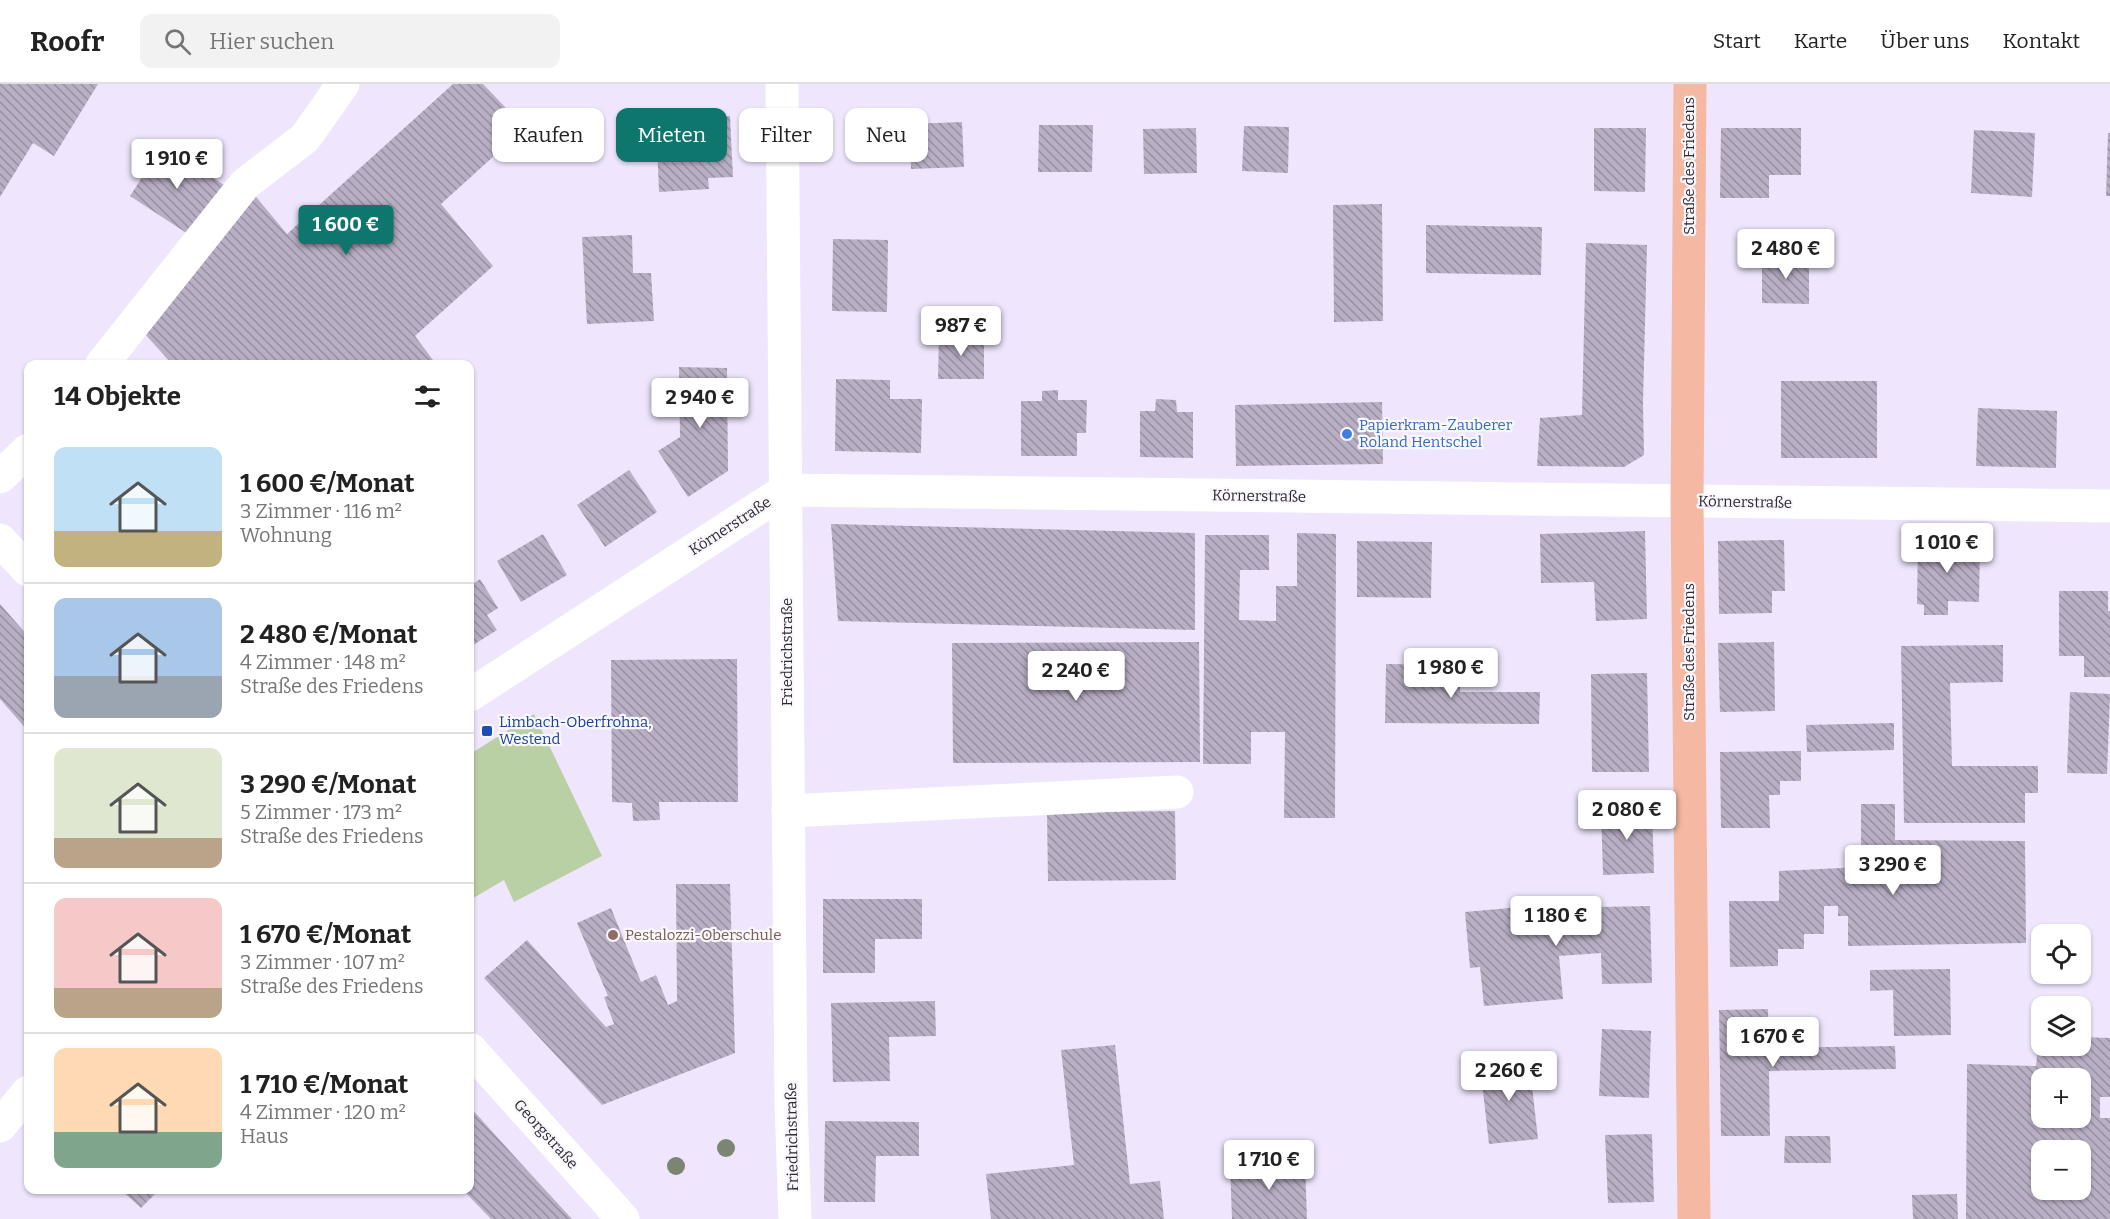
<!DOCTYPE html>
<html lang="de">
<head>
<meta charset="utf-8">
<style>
	:root { --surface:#fff; --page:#f2f2f2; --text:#222; --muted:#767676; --line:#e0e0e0; --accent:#0f766e }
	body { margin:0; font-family:Bitter,serif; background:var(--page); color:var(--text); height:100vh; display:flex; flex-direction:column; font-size:22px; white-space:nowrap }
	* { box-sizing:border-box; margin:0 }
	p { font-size:20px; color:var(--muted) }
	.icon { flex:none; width:33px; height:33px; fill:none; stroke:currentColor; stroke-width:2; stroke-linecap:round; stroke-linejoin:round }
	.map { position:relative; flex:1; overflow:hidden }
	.details { position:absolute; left:24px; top:276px; width:450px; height:834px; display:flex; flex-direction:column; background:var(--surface); border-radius:12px; box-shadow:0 2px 4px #0004 }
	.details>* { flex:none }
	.top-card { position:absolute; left:492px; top:24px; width:570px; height:54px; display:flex; gap:12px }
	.tools { position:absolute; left:2031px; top:840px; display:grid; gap:12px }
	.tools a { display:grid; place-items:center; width:60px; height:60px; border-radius:12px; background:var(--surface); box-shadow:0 2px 4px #0004; font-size:30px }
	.price { position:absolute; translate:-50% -51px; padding:0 14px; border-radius:6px; background:#fff; color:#222; font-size:20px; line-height:39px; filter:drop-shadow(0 2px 3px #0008) }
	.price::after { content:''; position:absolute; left:50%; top:36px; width:18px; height:14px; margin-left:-9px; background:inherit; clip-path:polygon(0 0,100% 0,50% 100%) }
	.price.selected { background:var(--accent); color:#fff }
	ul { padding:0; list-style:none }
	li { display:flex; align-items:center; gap:18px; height:150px; padding:0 30px }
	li+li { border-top:2px solid var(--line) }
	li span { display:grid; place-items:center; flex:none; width:168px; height:120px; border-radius:12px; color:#555 }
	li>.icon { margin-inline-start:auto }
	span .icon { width:72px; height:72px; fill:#fffc; stroke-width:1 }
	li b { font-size:26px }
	h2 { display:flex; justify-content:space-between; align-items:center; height:72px; padding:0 30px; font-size:26px }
	.pill { padding:0 21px; border-radius:12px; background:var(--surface); box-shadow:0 2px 4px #0004; font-size:21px; line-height:54px }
	.pill.selected { background:var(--accent); color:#fff }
	header { display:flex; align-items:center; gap:36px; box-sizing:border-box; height:84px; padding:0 30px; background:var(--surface); border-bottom:2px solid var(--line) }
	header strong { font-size:28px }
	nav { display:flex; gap:33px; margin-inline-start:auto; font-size:21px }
	.search { width:420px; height:54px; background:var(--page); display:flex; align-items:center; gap:15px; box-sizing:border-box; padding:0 21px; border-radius:12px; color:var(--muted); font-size:22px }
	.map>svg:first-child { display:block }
	.green { fill:#b9d0a5 }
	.building { fill:url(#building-back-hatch); fill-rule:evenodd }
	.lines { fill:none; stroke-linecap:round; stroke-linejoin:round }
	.minor { stroke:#fff; stroke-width:33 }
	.major { stroke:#f5b8a2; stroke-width:33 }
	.tree { fill:#7c8472 }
	.shop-dot { fill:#3f7fe0; stroke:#f9f7fc; stroke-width:2 }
	.transit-dot { fill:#1a4fb4; stroke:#f9f7fc; stroke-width:2 }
	.education-dot { fill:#8d6e63; stroke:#f9f7fc; stroke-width:2 }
	.labels { text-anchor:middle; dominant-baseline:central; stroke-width:4.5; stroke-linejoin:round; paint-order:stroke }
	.street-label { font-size:15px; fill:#2e2a33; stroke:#f9f7fc }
	.shop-label { font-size:15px; fill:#366cbe; stroke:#f9f7fc; text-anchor:start }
	.transit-label { font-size:15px; fill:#164399; stroke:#f9f7fc; text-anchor:start }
	.education-label { font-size:15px; fill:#785e54; stroke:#f9f7fc; text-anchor:start }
</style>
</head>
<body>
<header>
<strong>Roofr</strong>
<div class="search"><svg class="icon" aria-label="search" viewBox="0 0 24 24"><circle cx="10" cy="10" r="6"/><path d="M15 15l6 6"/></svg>Hier suchen</div>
<nav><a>Start</a><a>Karte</a><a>Über uns</a><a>Kontakt</a></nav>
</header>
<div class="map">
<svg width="2110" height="1135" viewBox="0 0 2110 1135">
	<defs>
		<pattern id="building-back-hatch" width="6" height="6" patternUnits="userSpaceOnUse" patternTransform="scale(1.5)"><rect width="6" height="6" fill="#b9afc5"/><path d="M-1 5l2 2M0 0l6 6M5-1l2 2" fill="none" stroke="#978fa1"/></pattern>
	</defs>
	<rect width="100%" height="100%" fill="#efe6fd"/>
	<polygon class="green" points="534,630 602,772 514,818 504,796 470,816 470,670"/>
	<g class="building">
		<polygon points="0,0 98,0 54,72 33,59 0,113"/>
		<polygon points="453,0 483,0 525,44 441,120 493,182 415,252 436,280 172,280 144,249 251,107 287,150"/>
		<polygon points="730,32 733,93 708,94 709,105 659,108 656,35"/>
		<polygon points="962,38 964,83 911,85 909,40"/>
		<polygon points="1039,41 1093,41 1092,88 1038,88"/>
		<polygon points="1244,42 1289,43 1288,89 1242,87"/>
		<polygon points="1196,44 1197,89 1144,90 1143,45"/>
		<polygon points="1594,44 1646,44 1645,108 1594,107"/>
		<polygon points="1721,44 1801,44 1801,91 1769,91 1769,114 1720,114"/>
		<polygon points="1974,46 2035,49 2032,113 1971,109"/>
		<polygon points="2108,49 2110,49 2110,112 2106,112"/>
		<polygon points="163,61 224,101 191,152 130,112"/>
		<polygon points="1382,120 1383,237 1334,238 1333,121"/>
		<polygon points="1426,141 1542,143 1541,191 1426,189"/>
		<polygon points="632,151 633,189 651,189 654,237 587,240 582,153"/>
		<polygon points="833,155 888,156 887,228 832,227"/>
		<polygon points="1586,159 1647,161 1643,319 1644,371 1624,383 1537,382 1540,334 1582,331"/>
		<polygon points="1762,172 1809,172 1809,220 1762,219"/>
		<polygon points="939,250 984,251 984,295 938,295"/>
		<polygon points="679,283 727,284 728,387 688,413 658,367 680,353"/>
		<polygon points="836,295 890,296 890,315 922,315 921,369 835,367"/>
		<rect x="1781" y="297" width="96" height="77"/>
		<polygon points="1058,306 1058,316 1087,316 1086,349 1077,349 1077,372 1021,372 1021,317 1042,317 1042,307"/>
		<polygon points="1156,315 1176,316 1177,328 1193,328 1193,374 1140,373 1140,327 1155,327"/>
		<polygon points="1382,318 1383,380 1236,382 1235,321"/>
		<polygon points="1978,324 2057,327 2056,384 1976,382"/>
		<polygon points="629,386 657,428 605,463 577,421"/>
		<polygon points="831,440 1195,449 1195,546 838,537"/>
		<polygon points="1645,447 1647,535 1596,537 1594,498 1541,499 1540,450"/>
		<polygon points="1297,449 1336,450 1335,734 1284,734 1285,648 1251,648 1251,680 1203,680 1205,451 1269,451 1269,486 1240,486 1239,536 1276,537 1276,502 1297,502"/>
		<polygon points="543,450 567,491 521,518 497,477"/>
		<polygon points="1784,456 1785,507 1772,507 1772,529 1719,530 1718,457"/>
		<polygon points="1918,456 1980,458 1979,518 1948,517 1948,531 1924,531 1924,521 1917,520"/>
		<polygon points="1357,457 1432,458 1431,514 1357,513"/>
		<polygon points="480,495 498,524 487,531 497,546 470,563 470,502"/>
		<polygon points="2059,507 2108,507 2108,527 2110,527 2110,593 2084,593 2084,572 2059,572"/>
		<polygon points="0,520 28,552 28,647 0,615"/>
		<polygon points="1199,558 1200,678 953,679 952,559"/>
		<polygon points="1774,558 1775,627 1720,628 1718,559"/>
		<polygon points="2003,561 2003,598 1950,599 1952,682 2038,682 2038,709 2025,709 2025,739 1904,739 1901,562"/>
		<polygon points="737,575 738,718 659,718 660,736 633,737 632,719 612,718 611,576"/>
		<polygon points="1386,580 1460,581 1460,608 1540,608 1539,640 1385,639"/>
		<polygon points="1647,589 1649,688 1592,688 1591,590"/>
		<polygon points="2070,608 2110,610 2107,690 2067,689"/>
		<polygon points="1894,639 1894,666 1807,668 1806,641"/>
		<polygon points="1801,667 1801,697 1780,697 1780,711 1769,711 1770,744 1721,744 1720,668"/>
		<polygon points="1861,720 1895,720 1895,756 2025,757 2026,859 1848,862 1848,832 1838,832 1838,822 1824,822 1824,850 1804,850 1804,865 1778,865 1778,882 1730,883 1729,817 1779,817 1779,787 1861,783"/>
		<polygon points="1652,724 1654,789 1603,791 1601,725"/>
		<polygon points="1175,727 1176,796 1048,797 1047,729"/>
		<polygon points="676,800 730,800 735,969 602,1021 484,894 527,856 606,943 614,940 604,913 608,912 577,839 611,824 641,898 656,891 668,921 677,917"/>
		<polygon points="823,815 922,815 922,855 875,855 875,889 823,889"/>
		<polygon points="1598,816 1599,823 1650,822 1652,899 1602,900 1601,869 1559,872 1563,915 1484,922 1480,883 1470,884 1465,828"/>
		<polygon points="1950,885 1951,951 1894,952 1893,906 1870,907 1870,886"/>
		<polygon points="935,917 936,952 889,953 890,997 833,998 831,919"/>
		<polygon points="1768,925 1769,964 1895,962 1896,985 1769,987 1770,1052 1721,1052 1719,926"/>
		<polygon points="1602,945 1651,947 1649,1014 1599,1012"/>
		<path d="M2039,952H2042V962H2080V953L2110,954V1013H2100V1034H2110V1135H1966L1967,980L2036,982ZM2042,994H2080V1034H2042ZM2042,1066H2080V1106H2042Z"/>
		<polygon points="1115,961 1130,1100 1160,1097 1164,1135 991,1135 986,1090 1074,1081 1061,966"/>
		<polygon points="1529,976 1538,1055 1489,1060 1480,981"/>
		<polygon points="470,1023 516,1074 572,1135 491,1135 463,1106 470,1106"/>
		<polygon points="825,1037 919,1038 919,1072 876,1072 875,1118 824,1118"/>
		<polygon points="1652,1050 1654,1118 1608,1119 1605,1051"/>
		<polygon points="1785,1052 1830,1052 1831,1079 1784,1079"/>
		<polygon points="1305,1078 1307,1135 1232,1135 1230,1081"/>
		<polygon points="121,1106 159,1106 141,1124"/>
		<polygon points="1957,1110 1958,1135 1913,1135 1912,1111"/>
	</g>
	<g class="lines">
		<g class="minor">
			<polyline points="782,0 791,1018 795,1135"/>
			<polyline points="102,280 245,100 305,54 343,0"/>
			<polyline points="0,393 28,366"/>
			<polyline points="0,456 28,486"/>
			<polyline points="470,611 786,406 2110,422"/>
			<polyline points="788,727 1177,708"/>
			<polyline points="470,965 623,1135"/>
			<polyline points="0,1042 28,1008"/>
		</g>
		<polyline class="major" points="1690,0 1687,418 1694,1135"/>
	</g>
	<g class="tree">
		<circle cx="726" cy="1064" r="9"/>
		<circle cx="676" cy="1082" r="9"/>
	</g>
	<circle class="shop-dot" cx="1347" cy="350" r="6"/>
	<rect class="transit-dot" x="481" y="641" width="12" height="12" rx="3"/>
	<circle class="education-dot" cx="613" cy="851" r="6"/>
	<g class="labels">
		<g class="street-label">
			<text transform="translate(1689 82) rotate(-90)">Straße des Friedens</text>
			<text transform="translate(1259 412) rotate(1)">Körnerstraße</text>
			<text transform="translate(1745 418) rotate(1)">Körnerstraße</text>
			<text transform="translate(730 442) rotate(-33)">Körnerstraße</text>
			<text transform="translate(787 568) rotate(-90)">Friedrichstraße</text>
			<text transform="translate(1689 568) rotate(-90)">Straße des Friedens</text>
			<text transform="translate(546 1050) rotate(48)">Georgstraße</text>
			<text transform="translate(792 1053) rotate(-91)">Friedrichstraße</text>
		</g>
		<g class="shop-label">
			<text x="1359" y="341">Papierkram-Zauberer<tspan x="1359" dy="17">Roland Hentschel</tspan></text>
		</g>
		<g class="transit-label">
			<text x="499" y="638">Limbach-Oberfrohna,<tspan x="499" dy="17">Westend</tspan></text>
		</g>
		<g class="education-label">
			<text x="625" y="851">Pestalozzi-Oberschule</text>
		</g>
	</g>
</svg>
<div class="tools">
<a><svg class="icon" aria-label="locate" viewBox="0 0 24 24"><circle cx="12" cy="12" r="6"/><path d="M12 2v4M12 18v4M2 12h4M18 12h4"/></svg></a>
<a><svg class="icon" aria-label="layers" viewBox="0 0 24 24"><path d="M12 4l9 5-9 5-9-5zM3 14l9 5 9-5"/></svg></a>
<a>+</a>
<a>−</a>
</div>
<b class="price" style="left:177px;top:106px">1 910 €</b>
<b class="price selected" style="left:346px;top:172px">1 600 €</b>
<b class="price" style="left:1786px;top:196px">2 480 €</b>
<b class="price" style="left:961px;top:273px">987 €</b>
<b class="price" style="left:700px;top:345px">2 940 €</b>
<b class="price" style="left:1947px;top:490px">1 010 €</b>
<b class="price" style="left:1451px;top:615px">1 980 €</b>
<b class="price" style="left:1076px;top:618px">2 240 €</b>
<b class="price" style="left:1627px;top:757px">2 080 €</b>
<b class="price" style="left:1893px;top:812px">3 290 €</b>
<b class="price" style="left:1556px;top:863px">1 180 €</b>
<b class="price" style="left:1773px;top:984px">1 670 €</b>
<b class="price" style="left:1509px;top:1018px">2 260 €</b>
<b class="price" style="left:1269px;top:1107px">1 710 €</b>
<div class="top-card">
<a class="pill">Kaufen</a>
<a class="pill selected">Mieten</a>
<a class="pill">Filter</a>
<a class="pill">Neu</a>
</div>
<section class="details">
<h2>14 Objekte<svg class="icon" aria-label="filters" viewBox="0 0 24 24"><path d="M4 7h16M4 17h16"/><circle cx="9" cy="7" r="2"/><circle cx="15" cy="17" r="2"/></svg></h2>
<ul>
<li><span style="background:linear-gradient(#bfe0f5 70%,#c2b280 0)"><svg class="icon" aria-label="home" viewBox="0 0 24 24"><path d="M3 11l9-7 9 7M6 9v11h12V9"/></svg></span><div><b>1 600 €/Monat</b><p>3 Zimmer · 116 m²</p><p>Wohnung</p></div></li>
<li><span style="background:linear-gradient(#a9c7e8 65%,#9aa5b1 0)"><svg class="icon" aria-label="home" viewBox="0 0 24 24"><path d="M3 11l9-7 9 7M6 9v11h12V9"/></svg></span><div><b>2 480 €/Monat</b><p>4 Zimmer · 148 m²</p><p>Straße des Friedens</p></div></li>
<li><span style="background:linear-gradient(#dfe7d0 75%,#b9a48a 0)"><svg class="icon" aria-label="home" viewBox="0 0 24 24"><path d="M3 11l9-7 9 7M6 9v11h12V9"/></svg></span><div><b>3 290 €/Monat</b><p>5 Zimmer · 173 m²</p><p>Straße des Friedens</p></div></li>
<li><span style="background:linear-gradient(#f6c9c9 75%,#b9a48a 0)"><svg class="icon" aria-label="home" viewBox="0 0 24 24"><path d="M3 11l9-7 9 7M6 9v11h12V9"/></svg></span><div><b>1 670 €/Monat</b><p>3 Zimmer · 107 m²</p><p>Straße des Friedens</p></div></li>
<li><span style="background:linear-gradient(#ffd9b3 70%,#7fa58c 0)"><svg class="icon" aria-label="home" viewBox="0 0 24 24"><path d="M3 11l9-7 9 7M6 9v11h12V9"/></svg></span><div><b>1 710 €/Monat</b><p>4 Zimmer · 120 m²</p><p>Haus</p></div></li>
</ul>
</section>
</div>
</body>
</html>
